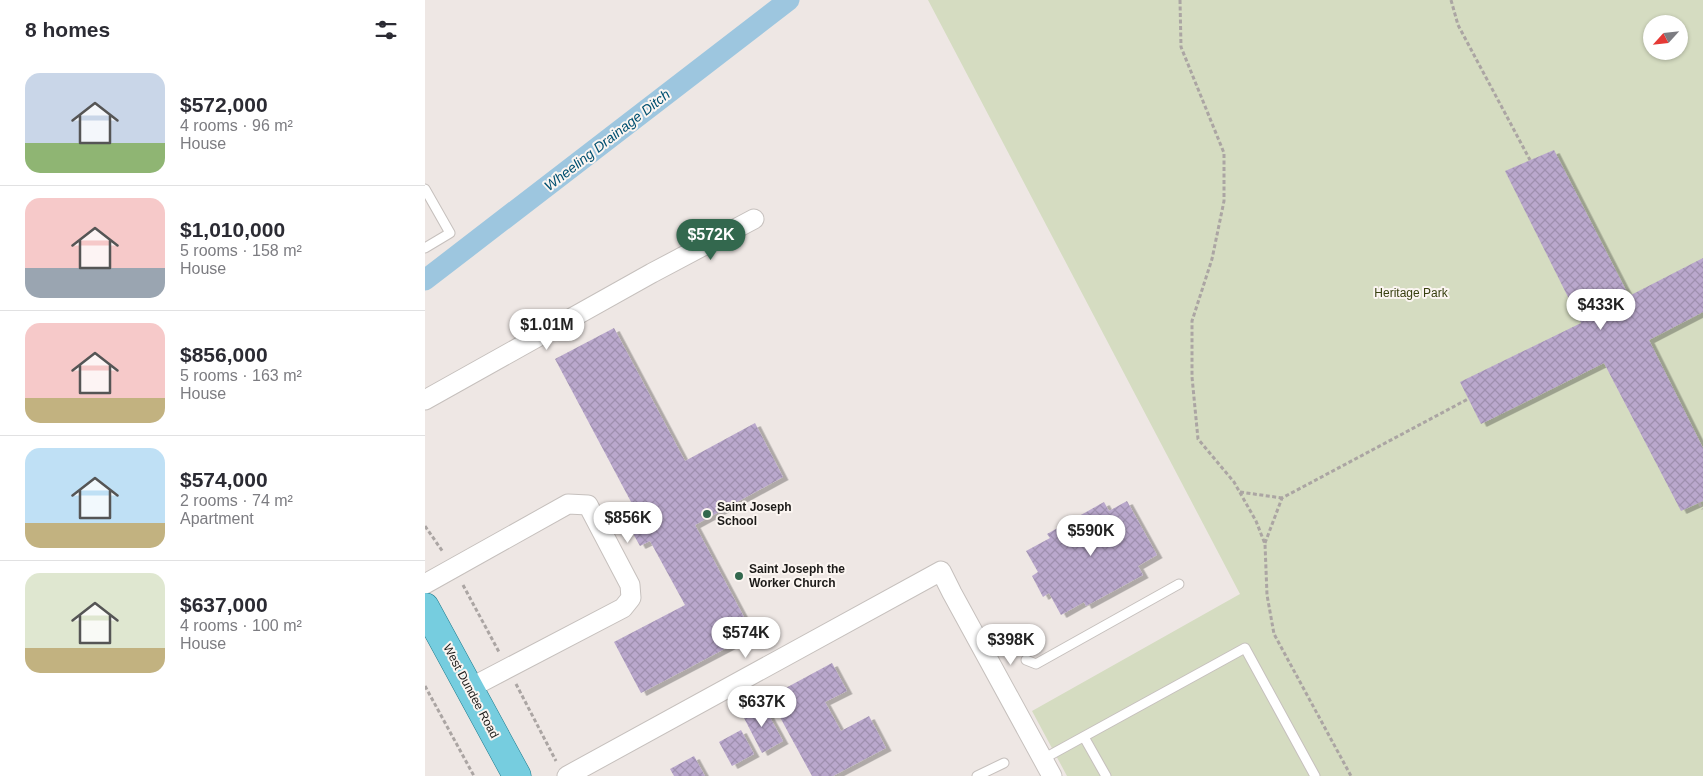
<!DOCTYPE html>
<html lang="en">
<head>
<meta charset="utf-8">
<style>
	:root { --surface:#fff; --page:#f7f7f7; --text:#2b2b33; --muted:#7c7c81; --line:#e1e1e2; --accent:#33684e }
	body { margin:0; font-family:Arial,sans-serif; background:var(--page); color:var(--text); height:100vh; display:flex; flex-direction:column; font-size:19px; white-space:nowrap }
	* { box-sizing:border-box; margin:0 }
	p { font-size:16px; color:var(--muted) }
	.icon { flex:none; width:28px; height:28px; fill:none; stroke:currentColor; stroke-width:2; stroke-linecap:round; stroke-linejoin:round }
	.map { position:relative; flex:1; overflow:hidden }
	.side { display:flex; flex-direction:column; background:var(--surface); width:425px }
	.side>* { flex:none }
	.needle { width:32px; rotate:243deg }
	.controls { position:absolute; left:1218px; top:15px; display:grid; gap:10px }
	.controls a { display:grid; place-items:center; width:45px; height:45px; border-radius:50%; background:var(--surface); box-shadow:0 1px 4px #0004; font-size:25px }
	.price { position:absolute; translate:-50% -42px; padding:0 11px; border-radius:18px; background:#fff; color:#222; font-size:16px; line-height:32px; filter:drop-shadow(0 1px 2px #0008) }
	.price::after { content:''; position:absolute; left:50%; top:30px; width:15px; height:11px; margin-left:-8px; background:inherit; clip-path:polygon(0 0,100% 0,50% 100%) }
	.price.current { background:var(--accent); color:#fff }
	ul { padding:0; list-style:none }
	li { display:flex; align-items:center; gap:15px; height:125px; padding:0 25px }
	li+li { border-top:1px solid var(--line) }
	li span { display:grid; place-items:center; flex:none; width:140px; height:100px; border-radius:15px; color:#555 }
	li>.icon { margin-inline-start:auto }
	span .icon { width:60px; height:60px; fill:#fffc; stroke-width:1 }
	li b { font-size:21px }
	h2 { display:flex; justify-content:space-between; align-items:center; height:60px; padding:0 25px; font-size:21px }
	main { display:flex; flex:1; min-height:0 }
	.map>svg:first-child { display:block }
	.park { fill:#d5dcc1; fill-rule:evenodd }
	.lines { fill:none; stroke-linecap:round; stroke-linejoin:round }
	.canal { stroke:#9dc6df; stroke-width:21 }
	.building { fill:url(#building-cross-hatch); filter:url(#shadow) }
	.lane-casing { stroke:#c6c0bd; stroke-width:11 }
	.street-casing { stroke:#c6c0bd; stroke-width:21 }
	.primary-casing { stroke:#1b798b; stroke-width:29 }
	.path { stroke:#aba5a3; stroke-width:3; stroke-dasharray:4 2.5; stroke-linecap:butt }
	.lane { stroke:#fff; stroke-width:9 }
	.street { stroke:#fff; stroke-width:19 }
	.primary { stroke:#76cddf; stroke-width:28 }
	.poi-dot { fill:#33684e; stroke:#fbf5f1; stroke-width:2 }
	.labels { text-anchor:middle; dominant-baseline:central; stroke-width:4; stroke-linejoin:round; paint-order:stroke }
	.park-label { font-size:12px; fill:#373f0f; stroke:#fbf5f1 }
	.poi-label { font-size:12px; font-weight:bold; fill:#1c1a18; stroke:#fbf5f1; text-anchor:start }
	.street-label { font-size:12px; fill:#1c1a18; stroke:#fbf5f1 }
	.water-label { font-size:14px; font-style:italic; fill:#005071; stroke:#fbf5f1 }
</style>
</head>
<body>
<main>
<section class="side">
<h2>8 homes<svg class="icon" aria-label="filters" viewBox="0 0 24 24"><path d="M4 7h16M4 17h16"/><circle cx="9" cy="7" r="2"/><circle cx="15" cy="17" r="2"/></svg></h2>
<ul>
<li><span style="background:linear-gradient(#c9d6e8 70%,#8fb573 0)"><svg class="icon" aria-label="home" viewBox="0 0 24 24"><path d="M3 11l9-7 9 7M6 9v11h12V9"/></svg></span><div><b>$572,000</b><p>4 rooms · 96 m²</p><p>House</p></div></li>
<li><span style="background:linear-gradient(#f6c9c9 70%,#9aa5b1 0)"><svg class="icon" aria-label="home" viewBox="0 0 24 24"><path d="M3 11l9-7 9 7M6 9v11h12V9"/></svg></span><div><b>$1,010,000</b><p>5 rooms · 158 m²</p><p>House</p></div></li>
<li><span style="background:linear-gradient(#f6c9c9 75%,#c2b280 0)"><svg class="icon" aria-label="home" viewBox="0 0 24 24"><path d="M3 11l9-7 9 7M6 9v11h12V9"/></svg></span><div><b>$856,000</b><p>5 rooms · 163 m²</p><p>House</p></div></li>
<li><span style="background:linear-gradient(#bfe0f5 75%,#c2b280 0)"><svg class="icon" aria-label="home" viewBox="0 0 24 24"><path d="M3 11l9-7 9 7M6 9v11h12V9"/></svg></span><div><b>$574,000</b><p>2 rooms · 74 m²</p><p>Apartment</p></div></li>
<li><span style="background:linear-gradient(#dfe7d0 75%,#c2b280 0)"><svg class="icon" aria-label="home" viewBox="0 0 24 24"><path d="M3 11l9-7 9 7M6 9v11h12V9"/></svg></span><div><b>$637,000</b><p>4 rooms · 100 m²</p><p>House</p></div></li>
</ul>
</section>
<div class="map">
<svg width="1278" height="776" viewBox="0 0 1278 776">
	<defs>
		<pattern id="building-cross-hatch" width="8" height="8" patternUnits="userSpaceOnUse" patternTransform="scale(1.25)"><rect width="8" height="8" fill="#baa8cd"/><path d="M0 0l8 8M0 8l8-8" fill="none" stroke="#9f90af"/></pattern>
		<filter id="shadow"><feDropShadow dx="5.5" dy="3" stdDeviation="0" flood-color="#0004"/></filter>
	</defs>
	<rect width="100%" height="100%" fill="#eee7e4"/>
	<path class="park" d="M503,0H1278V776H642L607,711L815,594ZM1226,24H1254V51H1226Z"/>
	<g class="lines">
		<polyline class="canal" points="0,280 364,0"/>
	</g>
	<g class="building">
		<polygon points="1129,150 1204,296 1278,258 1278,312 1224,340 1278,448 1278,501 1256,511 1179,363 1056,424 1035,382 1156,323 1080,171"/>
		<polygon points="189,328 260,461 330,423 358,477 270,525 328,634 216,693 189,642 260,605 225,541 215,546 201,521 213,515 130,359"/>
		<polygon points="702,501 732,555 713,566 718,575 661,606 659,602 636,615 624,593 618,597 607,576 613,572 601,551 625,538 622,534 679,502 684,511"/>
		<polygon points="407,663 422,691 400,702 416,731 444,716 461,748 408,776 387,776 344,697"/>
		<polygon points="337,703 358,741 337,753 317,714"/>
		<polygon points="316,730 329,754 307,766 294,742"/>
		<polygon points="269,756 280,776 249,776 245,769"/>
	</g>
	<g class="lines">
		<defs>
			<g id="lane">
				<polyline points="0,189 25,233 0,248"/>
				<polyline points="601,660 611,664 754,584"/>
				<polyline points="659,737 681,776"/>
				<polyline points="618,759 820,648 890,776"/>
				<polyline points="552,776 579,763"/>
			</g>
			<g id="street">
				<polyline points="0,400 227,273 329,219"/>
				<polyline points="0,584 143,504 163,505 205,585 206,598 198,608 45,688"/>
				<polyline points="142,776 516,571 527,593 627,776"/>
			</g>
			<polyline id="primary" points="0,607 92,776"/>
		</defs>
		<use href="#lane" class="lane-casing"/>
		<use href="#street" class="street-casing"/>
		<use href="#primary" class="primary-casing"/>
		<g class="path">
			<polyline points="755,0 756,47 799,153 799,201 787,259 767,321 767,377 773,439 809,482 831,521 840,544 842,595 849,634 926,776"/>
			<polyline points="1026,0 1033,25 1105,160"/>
			<polyline points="815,492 857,498"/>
			<polyline points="1274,503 1278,509"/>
			<polyline points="0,526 18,552"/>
			<polyline points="840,543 857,498 1043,399"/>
			<polyline points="38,585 74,652"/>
			<polyline points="91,684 131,761"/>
			<polyline points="0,686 49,776"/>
		</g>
		<use href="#lane" class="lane"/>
		<use href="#street" class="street"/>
		<use href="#primary" class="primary"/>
	</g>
	<g class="poi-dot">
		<circle cx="282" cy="514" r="5"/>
		<circle cx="314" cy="576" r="5"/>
	</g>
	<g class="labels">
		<g class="park-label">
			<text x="986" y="293">Heritage Park</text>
		</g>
		<g class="poi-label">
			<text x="292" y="507">Saint Joseph<tspan x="292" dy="14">School</tspan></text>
			<text x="324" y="569">Saint Joseph the<tspan x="324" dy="14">Worker Church</tspan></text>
		</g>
		<g class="street-label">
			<text transform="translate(46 691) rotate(62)">West Dundee Road</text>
		</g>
		<g class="water-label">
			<text transform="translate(182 140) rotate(-38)">Wheeling Drainage Ditch</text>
		</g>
	</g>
</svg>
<div class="controls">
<a><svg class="needle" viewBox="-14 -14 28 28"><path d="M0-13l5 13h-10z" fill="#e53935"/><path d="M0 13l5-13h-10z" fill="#7c7c81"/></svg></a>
</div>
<b class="price current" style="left:286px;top:261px">$572K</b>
<b class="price" style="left:1176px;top:331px">$433K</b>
<b class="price" style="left:122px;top:351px">$1.01M</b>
<b class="price" style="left:203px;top:544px">$856K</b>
<b class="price" style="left:666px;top:557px">$590K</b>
<b class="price" style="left:321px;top:659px">$574K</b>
<b class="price" style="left:586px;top:666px">$398K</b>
<b class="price" style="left:337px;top:728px">$637K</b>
</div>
</main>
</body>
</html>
